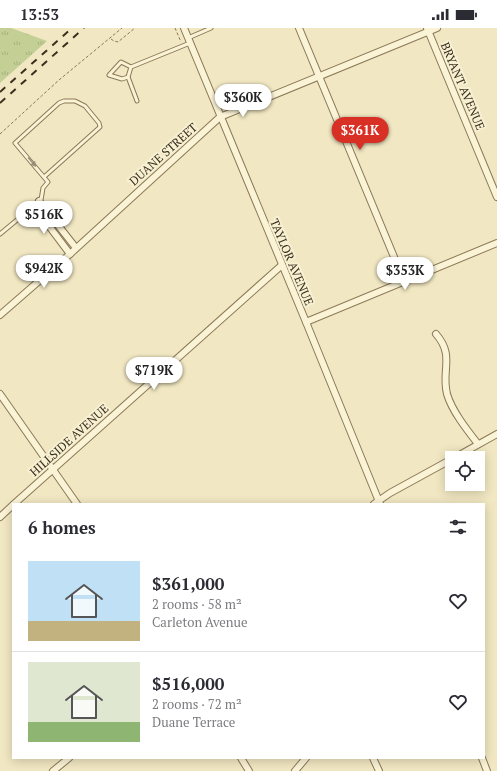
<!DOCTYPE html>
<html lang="en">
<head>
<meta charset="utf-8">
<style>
	:root { --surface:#fff; --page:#f2f2f3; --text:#2b2b33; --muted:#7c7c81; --line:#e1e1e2; --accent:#d93025 }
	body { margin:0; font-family:"PT Serif",serif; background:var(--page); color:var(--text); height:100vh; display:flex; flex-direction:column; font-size:15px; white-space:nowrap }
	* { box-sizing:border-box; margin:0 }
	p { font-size:13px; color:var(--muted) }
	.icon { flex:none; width:22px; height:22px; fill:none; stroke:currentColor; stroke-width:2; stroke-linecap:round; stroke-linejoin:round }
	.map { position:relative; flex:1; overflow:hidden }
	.drawer { position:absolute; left:12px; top:475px; width:473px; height:256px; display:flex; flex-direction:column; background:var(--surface); border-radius:0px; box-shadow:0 2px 10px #0003 }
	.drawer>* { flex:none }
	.controls { position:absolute; left:445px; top:423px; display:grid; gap:8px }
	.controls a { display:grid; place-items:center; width:40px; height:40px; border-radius:0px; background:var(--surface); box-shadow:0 2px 10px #0003; font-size:20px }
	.price { position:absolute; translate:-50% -34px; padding:0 9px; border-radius:14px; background:#fff; color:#222; font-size:13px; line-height:26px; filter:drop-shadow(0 1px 2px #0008) }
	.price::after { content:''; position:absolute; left:50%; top:24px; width:12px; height:9px; margin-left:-6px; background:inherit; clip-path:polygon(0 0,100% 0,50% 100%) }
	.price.on { background:var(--accent); color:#fff }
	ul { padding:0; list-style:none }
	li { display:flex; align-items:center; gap:12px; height:100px; padding:0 16px }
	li+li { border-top:1px solid var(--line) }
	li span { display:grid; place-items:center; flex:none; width:112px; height:80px; border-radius:0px; color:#555 }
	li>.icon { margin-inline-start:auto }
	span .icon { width:48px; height:48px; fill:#fffc; stroke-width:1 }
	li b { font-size:17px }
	h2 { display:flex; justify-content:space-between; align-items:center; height:48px; padding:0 16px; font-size:17px }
	.status { display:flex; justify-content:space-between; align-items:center; height:28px; padding:0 20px; background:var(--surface); direction:ltr }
	.status svg { height:11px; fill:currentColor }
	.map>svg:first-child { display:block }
	.grass { fill:url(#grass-tufts) }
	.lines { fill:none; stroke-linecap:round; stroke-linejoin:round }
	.lane-casing { stroke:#8b7958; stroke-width:5 }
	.street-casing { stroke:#8b7958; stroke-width:8 }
	.path { stroke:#8b7958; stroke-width:1; stroke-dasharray:3 2; stroke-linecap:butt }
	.lane { stroke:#fbf3d6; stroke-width:3 }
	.street { stroke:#fbf3d6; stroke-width:6 }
	.rail { stroke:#3a2e1d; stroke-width:2; stroke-dasharray:7 7; stroke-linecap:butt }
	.oneway { fill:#9a907a }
	.labels { text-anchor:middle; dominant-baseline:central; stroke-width:4; stroke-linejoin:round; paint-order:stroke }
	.street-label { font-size:12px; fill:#3a2e1d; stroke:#f7f0d2 }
</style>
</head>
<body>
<div class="status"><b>13:53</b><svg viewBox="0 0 49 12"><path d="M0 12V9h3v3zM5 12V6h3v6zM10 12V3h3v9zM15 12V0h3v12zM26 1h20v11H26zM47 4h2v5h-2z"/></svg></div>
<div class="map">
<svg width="497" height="743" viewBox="0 0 497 743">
	<defs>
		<pattern id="grass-tufts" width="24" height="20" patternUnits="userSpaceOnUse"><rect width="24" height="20" fill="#c3cf95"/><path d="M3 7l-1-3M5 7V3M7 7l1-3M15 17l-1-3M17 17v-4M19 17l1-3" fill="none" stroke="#a8b280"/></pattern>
	</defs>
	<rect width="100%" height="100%" fill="#f1e7c2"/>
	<polygon class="grass" points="0,0 11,0 47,13 0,55"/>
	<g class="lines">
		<defs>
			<g id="lane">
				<polyline points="188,10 211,0"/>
				<polyline points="128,49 122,51 109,47 121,34 131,39"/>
				<polyline points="137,73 128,49 131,39 190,15"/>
				<polyline points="0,206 41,172 43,160 48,154 15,115 59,75 64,73 75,73 85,78 99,95 100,99 44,149"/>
			</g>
			<g id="street">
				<polyline points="184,0 306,294 380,476"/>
				<polyline points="299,0 404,253"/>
				<polyline points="427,0 497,169"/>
				<polyline points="39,173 76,220"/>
				<polyline points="34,178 70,226"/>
				<polyline points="0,287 70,226 220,89 437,0"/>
				<polyline points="306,294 497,215"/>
				<path d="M436,306C455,328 441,342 447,366C452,383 467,402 478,416"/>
				<polyline points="0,366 77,476"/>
				<polyline points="454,430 497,406"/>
				<polyline points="14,476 282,237"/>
				<polyline points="374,476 390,465 452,431"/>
				<polyline points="0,489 13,477"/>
				<polyline points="241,730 249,743"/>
				<polyline points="373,730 379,743"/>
				<polyline points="482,730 487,743"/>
				<polyline points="53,743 69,730"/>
				<polyline points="295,743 306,730"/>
			</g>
		</defs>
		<use href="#lane" class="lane-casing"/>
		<use href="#street" class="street-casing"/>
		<g class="path">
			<polyline points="175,0 181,14"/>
			<polyline points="111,11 114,13 118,14 135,0"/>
			<polyline points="0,106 59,52 122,0"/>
		</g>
		<use href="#lane" class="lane"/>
		<use href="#street" class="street"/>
		<g class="rail">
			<polyline points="0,64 72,0"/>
			<polyline points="0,75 84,0"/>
		</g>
	</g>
	<defs><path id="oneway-solid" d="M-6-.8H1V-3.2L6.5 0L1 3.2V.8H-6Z"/></defs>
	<use class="oneway" href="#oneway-solid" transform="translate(32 134) rotate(50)"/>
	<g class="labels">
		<g class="street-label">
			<text transform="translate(463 58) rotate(67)">BRYANT AVENUE</text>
			<text transform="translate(163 126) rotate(-42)">DUANE STREET</text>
			<text transform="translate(292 234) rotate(67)">TAYLOR AVENUE</text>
			<text transform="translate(69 412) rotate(-42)">HILLSIDE AVENUE</text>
		</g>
	</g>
</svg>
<div class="controls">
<a><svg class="icon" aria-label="locate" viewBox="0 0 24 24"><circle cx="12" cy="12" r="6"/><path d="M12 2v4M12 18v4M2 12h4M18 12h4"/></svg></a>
</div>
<b class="price" style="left:243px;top:90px">$360K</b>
<b class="price on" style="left:360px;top:123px">$361K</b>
<b class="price" style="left:44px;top:207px">$516K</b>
<b class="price" style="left:44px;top:261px">$942K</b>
<b class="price" style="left:405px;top:263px">$353K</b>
<b class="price" style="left:154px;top:363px">$719K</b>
<section class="drawer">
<h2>6 homes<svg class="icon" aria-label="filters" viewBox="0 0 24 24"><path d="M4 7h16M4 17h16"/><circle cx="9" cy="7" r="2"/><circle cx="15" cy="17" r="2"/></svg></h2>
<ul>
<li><span style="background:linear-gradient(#bfe0f5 75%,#c2b280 0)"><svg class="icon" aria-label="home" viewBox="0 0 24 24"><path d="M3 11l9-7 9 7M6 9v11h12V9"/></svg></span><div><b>$361,000</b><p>2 rooms · 58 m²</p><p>Carleton Avenue</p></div><svg class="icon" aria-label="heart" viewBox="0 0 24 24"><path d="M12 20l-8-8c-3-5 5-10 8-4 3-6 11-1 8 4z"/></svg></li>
<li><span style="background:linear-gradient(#dfe7d0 75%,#8fb573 0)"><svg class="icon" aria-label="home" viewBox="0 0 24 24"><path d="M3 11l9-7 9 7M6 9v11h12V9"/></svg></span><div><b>$516,000</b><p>2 rooms · 72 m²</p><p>Duane Terrace</p></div><svg class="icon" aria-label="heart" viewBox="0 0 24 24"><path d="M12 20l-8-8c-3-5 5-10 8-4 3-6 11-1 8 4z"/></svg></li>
</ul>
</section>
</div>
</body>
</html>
